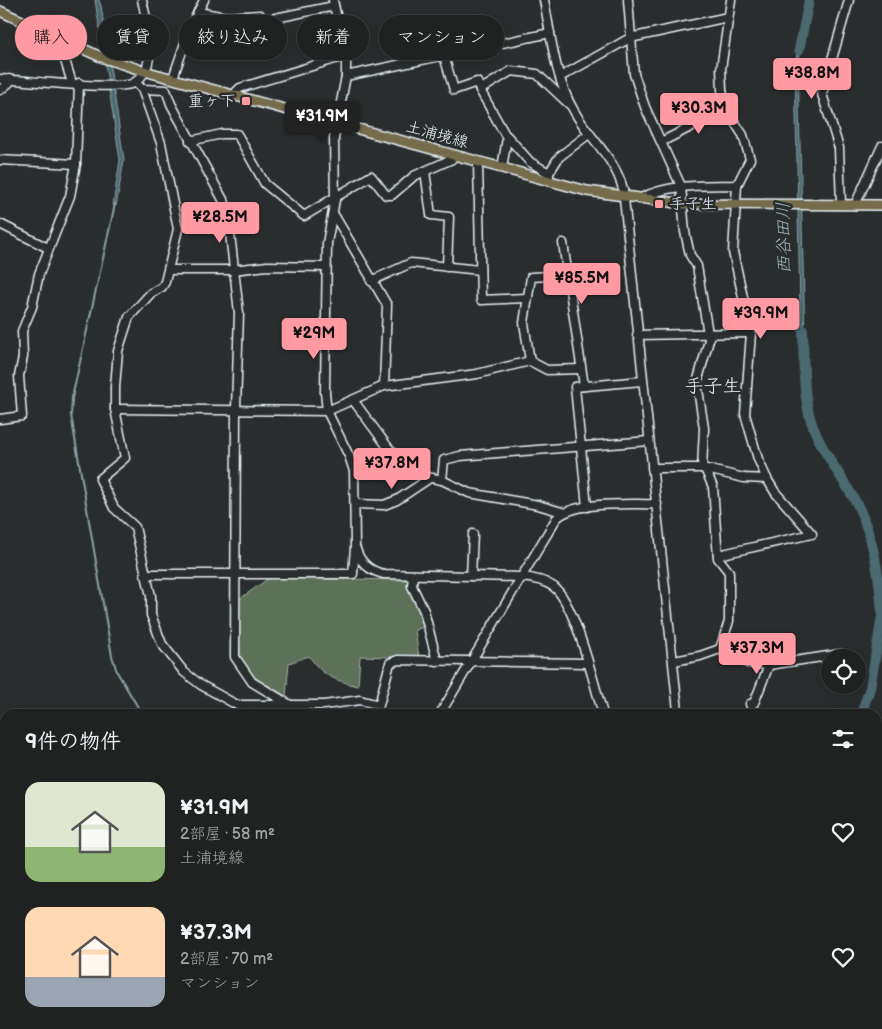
<!DOCTYPE html>
<html lang="ja">
<head>
<meta charset="utf-8">
<style>
	:root { --surface:#202222; --page:#2d2f2f; --text:#f1f3f6; --muted:#a2a4a5; --line:#3d3f40; --accent:#ff9aa2 }
	body { margin:0; font-family:"Balsamiq Sans","Klee One",sans-serif; background:var(--page); color:var(--text); height:100vh; display:flex; flex-direction:column; font-size:19px; white-space:nowrap }
	* { box-sizing:border-box; margin:0 }
	p { font-size:16px; color:var(--muted) }
	.icon { flex:none; width:28px; height:28px; fill:none; stroke:currentColor; stroke-width:2; stroke-linecap:round; stroke-linejoin:round }
	.map { position:relative; flex:1; overflow:hidden }
	.drawer { position:absolute; left:0px; top:709px; width:882px; height:321px; display:flex; flex-direction:column; background:var(--surface); border-radius:15px 15px 0 0; box-shadow:0 2px 12px #0003,0 0 0 1px var(--line) }
	.drawer>* { flex:none }
	.top-card { position:absolute; left:15px; top:15px; width:500px; height:45px; display:flex; gap:10px }
	.controls { position:absolute; left:821px; top:649px; display:grid; gap:10px }
	.controls a { display:grid; place-items:center; width:45px; height:45px; border-radius:50%; background:var(--surface); box-shadow:0 2px 12px #0003,0 0 0 1px var(--line); font-size:25px }
	.price { position:absolute; translate:-50% -42px; padding:0 11px; border-radius:5px; background:var(--accent); color:#111; font-size:16px; line-height:32px; filter:drop-shadow(0 1px 2px #0008) }
	.price::after { content:''; position:absolute; left:50%; top:30px; width:15px; height:11px; margin-left:-8px; background:inherit; clip-path:polygon(0 0,100% 0,50% 100%) }
	.price.on { background:#222; color:#fff }
	ul { padding:0; list-style:none }
	li { display:flex; align-items:center; gap:15px; height:125px; padding:0 25px }
	li span { display:grid; place-items:center; flex:none; width:140px; height:100px; border-radius:15px; color:#555 }
	li>.icon { margin-inline-start:auto }
	span .icon { width:60px; height:60px; fill:#fffc; stroke-width:1 }
	li b { font-size:21px }
	h2 { display:flex; justify-content:space-between; align-items:center; height:60px; padding:0 25px; font-size:21px }
	.chip { padding:0 18px; border-radius:22px; background:var(--surface); box-shadow:0 2px 12px #0003,0 0 0 1px var(--line); font-size:18px; line-height:45px }
	.chip.on { background:var(--accent); color:#111 }
	.map>svg:first-child { display:block }
	.green { fill:#5d6f58; stroke:#a2b0a8 }
	.water { fill:#4c6b6f; stroke:#8aa1a6 }
	.lines { fill:none; stroke-linecap:round; stroke-linejoin:round }
	.stream { stroke:#8aa1a6; stroke-width:2 }
	.river { stroke:#4c6b6f; stroke-width:10 }
	.minor-casing { stroke:#e8f1f8; stroke-width:11 }
	.major-casing { stroke:#e8f1f8; stroke-width:12 }
	.minor { stroke:#2a2d2e; stroke-width:8 }
	.major { stroke:#746c4b; stroke-width:9 }
	.poi-dot { fill:#ff9aa2; stroke:#2a2d2e; stroke-width:2 }
	.labels { text-anchor:middle; dominant-baseline:central; stroke-width:5; stroke-linejoin:round; paint-order:stroke }
	.poi-label { font-size:16px; fill:#e8f1f8; stroke:#2a2d2e; text-anchor:end }
	.street-label { font-size:16px; fill:#e8f1f8; stroke:#2a2d2e }
	.water-label { font-size:18px; font-style:italic; fill:#a2b5ba; stroke:#2a2d2e }
	.quarter-label { font-size:19px; fill:#e8f1f8; stroke:#2a2d2e }
</style>
</head>
<body>
<div class="map">
<svg width="882" height="1029" viewBox="0 0 882 1029">
	<rect width="100%" height="100%" fill="#2a2d2e"/>
	<filter id="ink" filterUnits="userSpaceOnUse"><feTurbulence type="fractalNoise" baseFrequency=".02" numOctaves="2"/><feDisplacementMap in="SourceGraphic" scale="10" xChannelSelector="R" yChannelSelector="G"/><feConvolveMatrix kernelMatrix="1 2 1 2 8 2 1 2 1" color-interpolation-filters="sRGB"/></filter>
	<g filter="url(#ink)">
		<g class="green">
			<path d="M269,578L407,580L412,586L427,626L415,630L419,658L360,656L358,686C335,680 323,677 309,656L289,663L286,696L254,677L239,656L237,601Z"/>
			<polygon points="198,1025 329,1025 329,1029 195,1029"/>
		</g>
		<g class="water">
			<polygon points="95,0 99,0 101,6 124,160 116,206 113,205 120,160"/>
			<polygon points="800,36 803,37 798,65 805,341 802,341 800,307 795,65"/>
		</g>
		<g class="lines">
			<g class="stream">
				<polyline points="115,204 72,398 71,415 112,656 117,672 142,714"/>
				<polyline points="450,1025 451,1029"/>
			</g>
			<g class="river">
				<polyline points="799,50 809,0"/>
				<path d="M803,330C804,360 802,391 811,421C821,451 842,476 857,504C874,539 879,574 882,611"/>
				<polyline points="861,714 870,688 882,616"/>
				<polyline points="475,1029 478,1025"/>
			</g>
			<defs>
				<g id="minor">
					<path d="M544,0C551,36 555,79 574,111C589,138 615,158 623,189L678,711L675,714"/>
					<polyline points="628,0 634,74 645,107 681,186 685,232 690,255 697,266 709,340 697,383 704,428 702,468"/>
					<polyline points="198,12 226,17 260,15 261,21 334,6"/>
					<polyline points="58,38 72,83"/>
					<polyline points="444,56 454,90 477,82 480,90 511,71 537,74 569,104"/>
					<polyline points="346,76 550,33"/>
					<polyline points="560,77 630,38 728,17"/>
					<polyline points="173,78 190,28 204,0"/>
					<path d="M0,79C22,80 120,91 134,83C160,67 147,23 142,0"/>
					<polyline points="135,82 142,89 161,143 178,229 165,282 162,287 151,293 129,317 118,351 115,387 115,409 125,458 100,479 114,508 135,527 151,596 151,615 162,644 184,672 201,685 253,714"/>
					<polyline points="142,89 166,90 171,104 227,207 239,313 236,409 235,657 252,682 290,705"/>
					<polyline points="0,90 9,83 9,79"/>
					<polyline points="480,90 507,138 502,168"/>
					<polyline points="233,95 240,88 345,56"/>
					<polyline points="507,136 530,162 549,173 549,181"/>
					<polyline points="190,141 222,134 237,134 265,184 304,216 371,176 386,195 392,195 414,176 452,159 453,155"/>
					<polyline points="661,142 726,109"/>
					<polyline points="0,160 76,164"/>
					<polyline points="478,162 481,300 527,298"/>
					<polyline points="425,171 431,215 449,217 447,267"/>
					<polyline points="549,173 559,157 590,133"/>
					<path d="M639,199C670,183 703,186 737,185"/>
					<polyline points="841,204 839,148 822,94 849,0"/>
					<polyline points="855,205 882,146"/>
					<polyline points="333,213 387,305 384,386"/>
					<polyline points="0,224 48,248"/>
					<polyline points="563,243 584,386"/>
					<polyline points="170,270 233,270 267,266 326,267"/>
					<polyline points="371,281 411,263 480,270"/>
					<polyline points="637,335 751,333"/>
					<polyline points="530,361 524,323 531,277 567,275"/>
					<polyline points="353,400 390,450 422,476 442,480 469,493 538,505 562,512"/>
					<polyline points="115,409 327,411 384,386 477,374 530,361 547,370 581,369"/>
					<polyline points="0,419 22,416 19,376 23,357 22,331 32,307 39,274 70,196 76,164 79,83"/>
					<polyline points="652,468 702,468 744,478 767,479"/>
					<polyline points="705,469 713,487 718,558 729,572 729,621 720,649"/>
					<polyline points="442,480 444,460 460,456 649,441"/>
					<polyline points="355,504 384,505 397,500 430,478"/>
					<polyline points="587,507 575,387 642,381"/>
					<path d="M356,549C360,563 370,571 384,574L521,577C533,578 544,580 554,587C576,605 594,685 603,714"/>
					<polyline points="718,555 812,534 775,492 767,479 758,459 745,414 751,333 733,252 737,185 750,159 743,135 726,109 722,90 721,69 731,0"/>
					<polyline points="145,574 353,574 355,547 354,471 349,456 327,411 325,393 327,243 335,200 334,138 346,76 346,61 333,0"/>
					<polyline points="413,576 412,586 424,611 437,661"/>
					<polyline points="471,576 473,534"/>
					<polyline points="674,661 700,656 720,649 748,663 769,665 841,654"/>
					<polyline points="240,705 324,705 360,700 379,705 390,663 398,660 587,663"/>
					<path d="M440,714L556,519C574,500 630,505 657,504"/>
					<polyline points="753,714 750,704 754,703 769,665"/>
					<polyline points="878,1002 882,1004"/>
					<polyline points="89,1025 94,1028 99,1025"/>
					<polyline points="148,1025 151,1029"/>
					<polyline points="5,1029 16,1025"/>
					<polyline points="187,1029 190,1025"/>
					<polyline points="750,1029 760,1025"/>
				</g>
				<polyline id="major" points="0,11 101,57 144,71 587,191 684,204 882,205"/>
			</defs>
			<use href="#minor" class="minor-casing"/>
			<use href="#major" class="major-casing"/>
			<use href="#minor" class="minor"/>
			<use href="#major" class="major"/>
		</g>
	</g>
	<g class="poi-dot">
		<rect x="241" y="96" width="10" height="10" rx="2.5"/>
		<rect x="654" y="199" width="10" height="10" rx="2.5"/>
	</g>
	<g class="labels">
		<g class="poi-label">
			<text x="236" y="101">重ヶ下</text>
			<text x="669" y="204" text-anchor="start">手子生</text>
		</g>
		<g class="street-label">
			<text transform="translate(437 135) rotate(15)">土浦境線</text>
		</g>
		<g class="water-label">
			<text transform="translate(784 238) rotate(-91)">西谷田川</text>
		</g>
		<g class="quarter-label">
			<text x="713" y="386">手子生</text>
		</g>
	</g>
</svg>
<div class="controls">
<a><svg class="icon" aria-label="locate" viewBox="0 0 24 24"><circle cx="12" cy="12" r="6"/><path d="M12 2v4M12 18v4M2 12h4M18 12h4"/></svg></a>
</div>
<b class="price" style="left:812px;top:100px">¥38.8M</b>
<b class="price" style="left:699px;top:135px">¥30.3M</b>
<b class="price on" style="left:322px;top:143px">¥31.9M</b>
<b class="price" style="left:220px;top:244px">¥28.5M</b>
<b class="price" style="left:582px;top:305px">¥85.5M</b>
<b class="price" style="left:761px;top:340px">¥39.9M</b>
<b class="price" style="left:314px;top:360px">¥29M</b>
<b class="price" style="left:392px;top:490px">¥37.8M</b>
<b class="price" style="left:757px;top:675px">¥37.3M</b>
<div class="top-card">
<a class="chip on">購入</a>
<a class="chip">賃貸</a>
<a class="chip">絞り込み</a>
<a class="chip">新着</a>
<a class="chip">マンション</a>
</div>
<section class="drawer">
<h2>9件の物件<svg class="icon" aria-label="filters" viewBox="0 0 24 24"><path d="M4 7h16M4 17h16"/><circle cx="9" cy="7" r="2"/><circle cx="15" cy="17" r="2"/></svg></h2>
<ul>
<li><span style="background:linear-gradient(#dfe7d0 65%,#8fb573 0)"><svg class="icon" aria-label="home" viewBox="0 0 24 24"><path d="M3 11l9-7 9 7M6 9v11h12V9"/></svg></span><div><b>¥31.9M</b><p>2部屋 · 58 m²</p><p>土浦境線</p></div><svg class="icon" aria-label="heart" viewBox="0 0 24 24"><path d="M12 20l-8-8c-3-5 5-10 8-4 3-6 11-1 8 4z"/></svg></li>
<li><span style="background:linear-gradient(#ffd9b3 70%,#9aa5b1 0)"><svg class="icon" aria-label="home" viewBox="0 0 24 24"><path d="M3 11l9-7 9 7M6 9v11h12V9"/></svg></span><div><b>¥37.3M</b><p>2部屋 · 70 m²</p><p>マンション</p></div><svg class="icon" aria-label="heart" viewBox="0 0 24 24"><path d="M12 20l-8-8c-3-5 5-10 8-4 3-6 11-1 8 4z"/></svg></li>
</ul>
</section>
</div>
</body>
</html>
